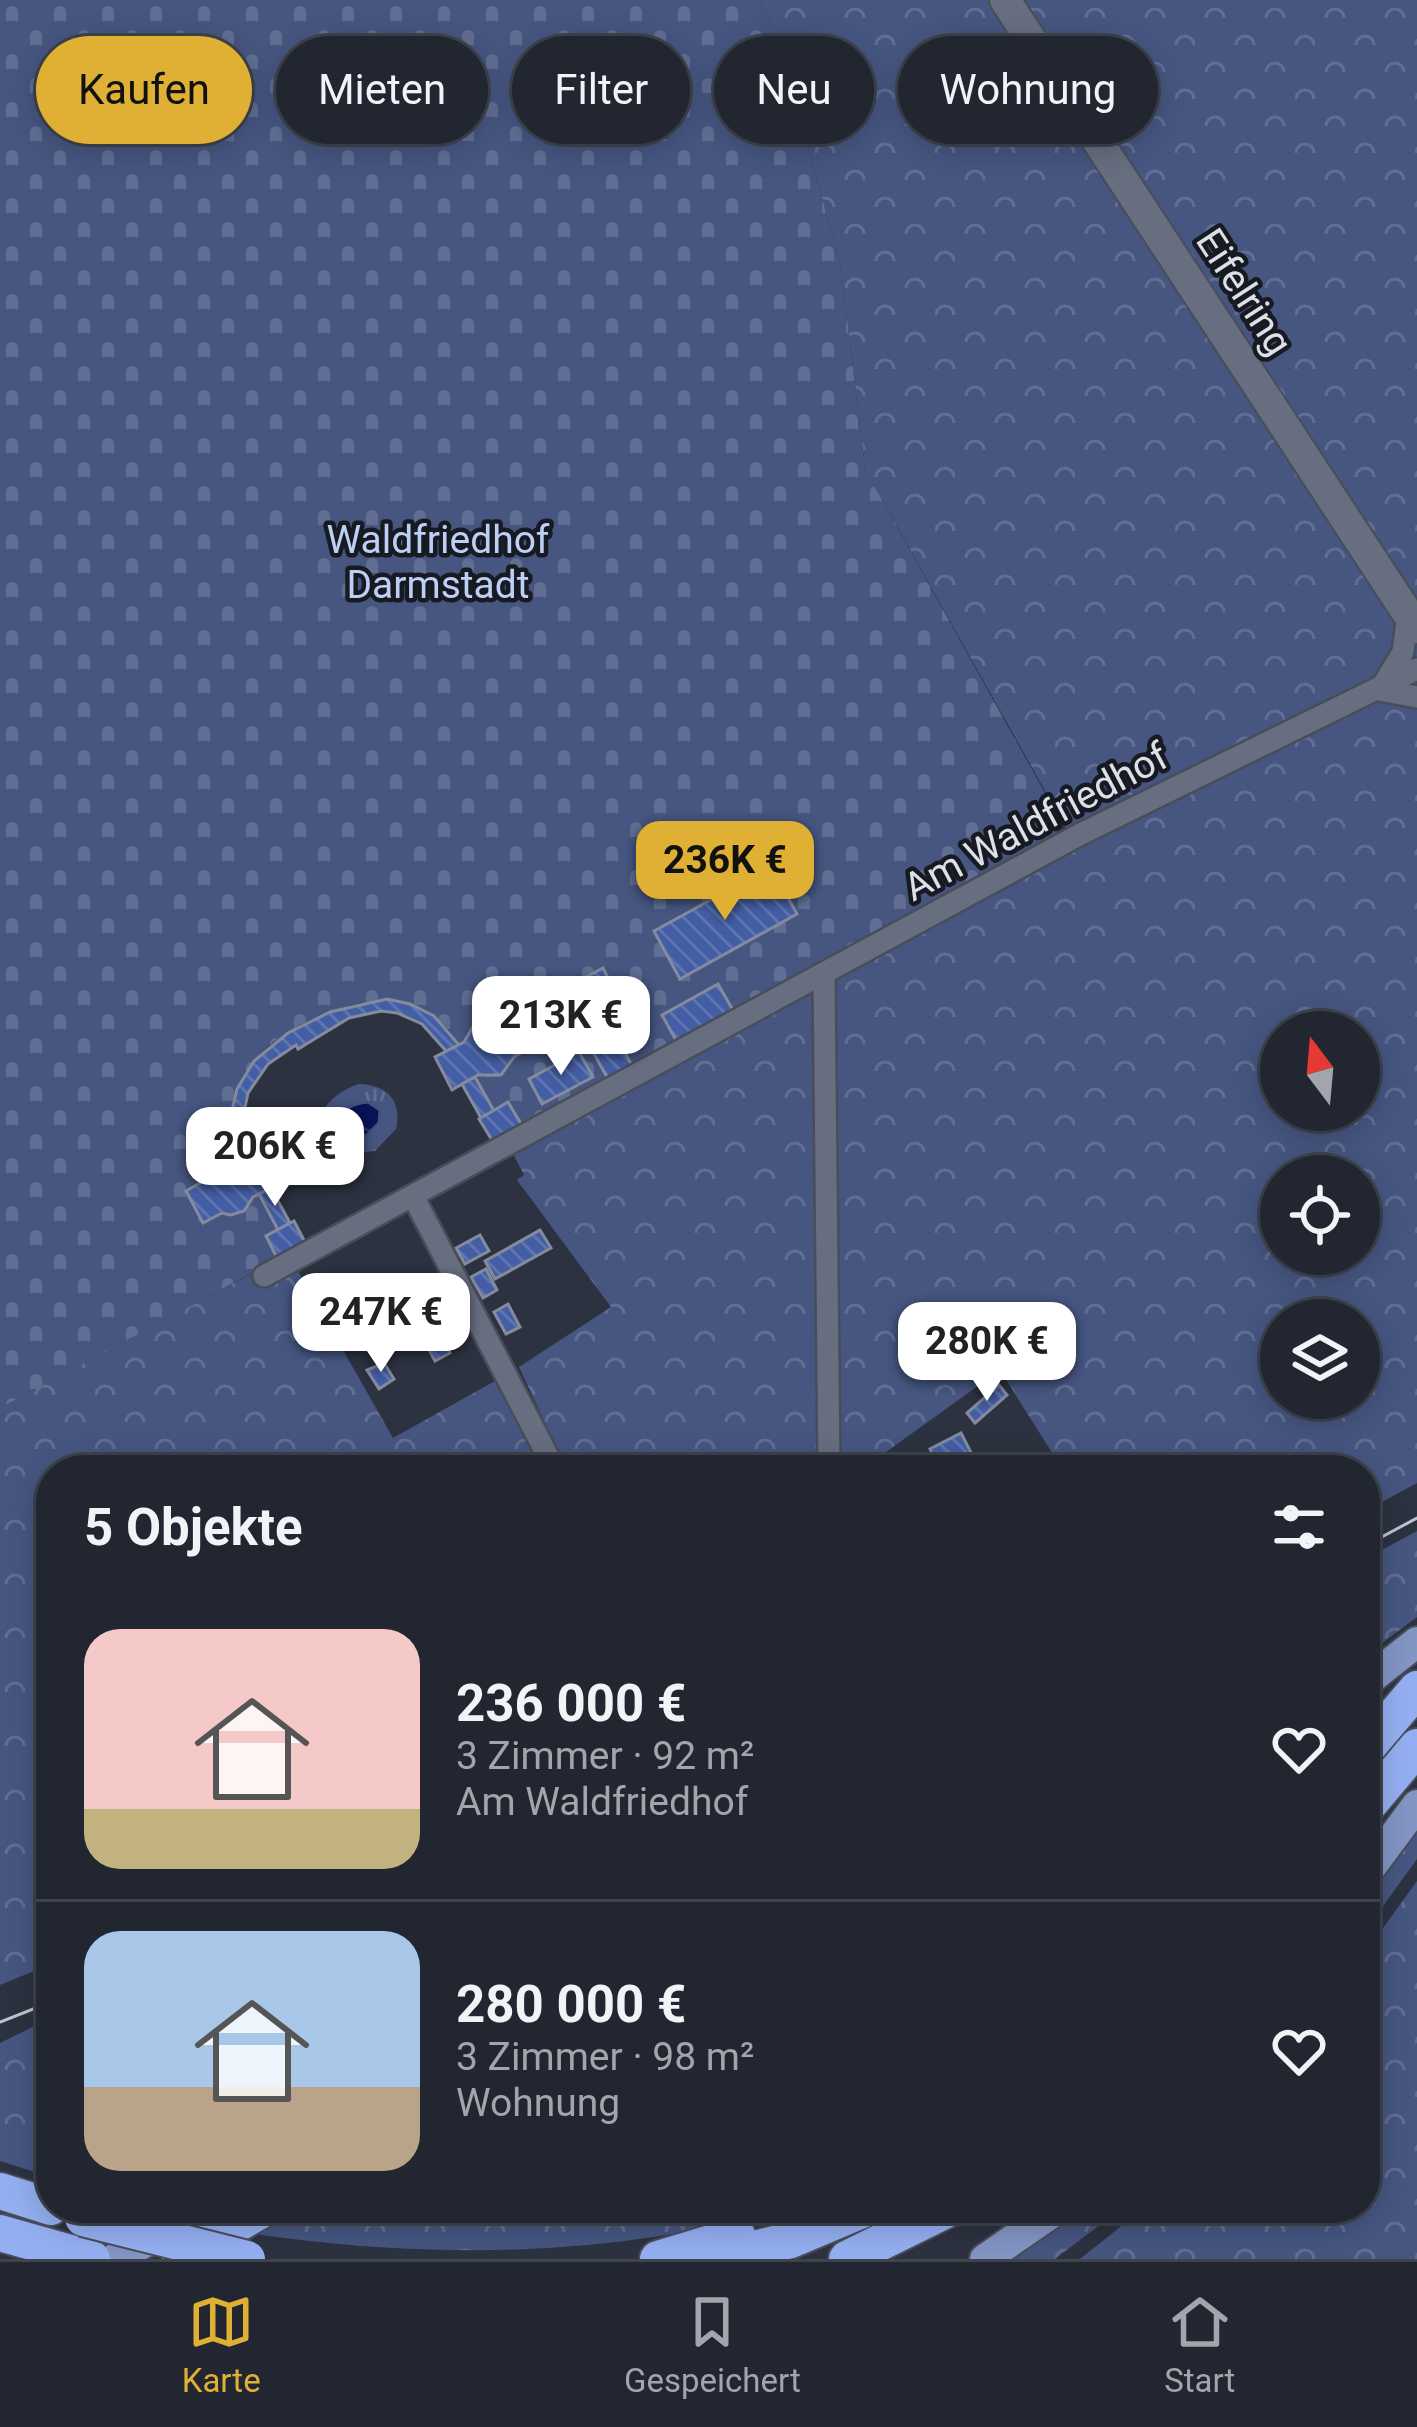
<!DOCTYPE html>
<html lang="de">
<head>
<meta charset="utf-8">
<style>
	:root { --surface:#212630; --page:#2d323c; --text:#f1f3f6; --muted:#a2a5ab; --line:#3e434c; --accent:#dfb034 }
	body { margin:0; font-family:Roboto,sans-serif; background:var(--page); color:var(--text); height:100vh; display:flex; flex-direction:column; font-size:45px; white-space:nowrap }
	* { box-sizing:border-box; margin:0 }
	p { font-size:39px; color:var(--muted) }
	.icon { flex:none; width:66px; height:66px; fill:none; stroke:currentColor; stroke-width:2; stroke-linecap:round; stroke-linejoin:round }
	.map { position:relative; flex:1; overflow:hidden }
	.side { position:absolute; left:36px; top:1455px; width:1344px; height:768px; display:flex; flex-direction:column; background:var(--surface); border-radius:48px; box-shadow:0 6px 30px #0003,0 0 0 3px var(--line) }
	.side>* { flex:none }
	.banner { position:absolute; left:36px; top:36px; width:1347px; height:108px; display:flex; gap:24px }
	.needle { width:78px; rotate:344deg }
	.controls { position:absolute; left:1260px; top:1011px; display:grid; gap:24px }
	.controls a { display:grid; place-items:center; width:120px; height:120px; border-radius:50%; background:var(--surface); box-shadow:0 6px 30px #0003,0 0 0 3px var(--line); font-size:60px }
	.price { position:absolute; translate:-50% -102px; padding:0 27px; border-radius:24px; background:#fff; color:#222; font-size:39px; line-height:78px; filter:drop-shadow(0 3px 6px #0008) }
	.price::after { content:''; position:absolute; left:50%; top:72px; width:36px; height:27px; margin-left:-18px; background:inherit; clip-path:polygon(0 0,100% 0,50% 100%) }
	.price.active { background:var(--accent); color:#111 }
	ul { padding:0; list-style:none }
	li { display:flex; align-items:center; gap:36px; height:300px; padding:0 48px }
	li+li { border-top:3px solid var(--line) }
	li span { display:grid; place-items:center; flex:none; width:336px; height:240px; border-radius:36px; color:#555 }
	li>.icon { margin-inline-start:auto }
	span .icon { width:144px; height:144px; fill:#fffc; stroke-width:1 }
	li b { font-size:51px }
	h2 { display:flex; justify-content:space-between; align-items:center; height:144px; padding:0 48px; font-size:51px }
	.chip { padding:0 42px; border-radius:54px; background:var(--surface); box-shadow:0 6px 30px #0003,0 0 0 3px var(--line); font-size:42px; line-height:108px }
	.chip.active { background:var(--accent); color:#111 }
	.dock { display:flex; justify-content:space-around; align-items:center; height:168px; border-top:3px solid var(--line); background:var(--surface); font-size:33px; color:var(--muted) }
	.dock a { display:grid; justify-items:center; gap:6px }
	.dock .active { color:var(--accent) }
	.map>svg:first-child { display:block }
	.grass { fill:url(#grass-tufts) }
	.forest { fill:url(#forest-crowns); fill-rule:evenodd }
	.cemetery { fill:url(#cemetery-stones) }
	.water { fill:url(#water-waves); stroke:#475181; stroke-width:3 }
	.building { fill:url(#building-back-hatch); stroke:#838b9c; stroke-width:3 }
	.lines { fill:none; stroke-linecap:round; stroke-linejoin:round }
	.minor-casing { stroke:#484d59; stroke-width:26 }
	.secondary-casing { stroke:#484d59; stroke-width:34 }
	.primary-casing { stroke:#484d59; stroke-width:34 }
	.motorway-casing { stroke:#484d59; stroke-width:40 }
	.minor { stroke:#676e7f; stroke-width:21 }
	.secondary { stroke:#676e7f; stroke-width:30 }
	.primary { stroke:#8295c3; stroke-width:30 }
	.motorway { stroke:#94aff1; stroke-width:36 }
	.tram { stroke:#bfc3cd; stroke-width:3 }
	.motorway-bridge-casing { stroke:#484d59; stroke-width:40; stroke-linecap:butt }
	.motorway-bridge { stroke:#94aff1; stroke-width:36 }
	.labels { text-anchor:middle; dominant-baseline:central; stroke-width:9; stroke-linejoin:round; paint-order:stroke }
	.street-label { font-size:39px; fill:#dce0e9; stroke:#171a20 }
	.park-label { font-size:39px; fill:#becff7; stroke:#171a20 }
</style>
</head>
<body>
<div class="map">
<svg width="1417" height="2259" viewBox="0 0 1417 2259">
	<defs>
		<pattern id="grass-tufts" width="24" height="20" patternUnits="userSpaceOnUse" patternTransform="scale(3)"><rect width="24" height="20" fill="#465681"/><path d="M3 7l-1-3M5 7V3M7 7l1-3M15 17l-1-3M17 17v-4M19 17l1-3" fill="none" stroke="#606e93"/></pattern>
		<pattern id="forest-crowns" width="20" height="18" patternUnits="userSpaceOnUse" patternTransform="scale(3)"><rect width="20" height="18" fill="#465681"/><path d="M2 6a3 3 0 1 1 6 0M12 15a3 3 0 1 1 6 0" fill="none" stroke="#606e93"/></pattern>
		<pattern id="cemetery-stones" width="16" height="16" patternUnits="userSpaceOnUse" patternTransform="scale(3)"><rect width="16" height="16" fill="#465681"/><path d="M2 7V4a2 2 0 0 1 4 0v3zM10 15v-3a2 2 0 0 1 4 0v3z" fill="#606e93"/></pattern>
		<pattern id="water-waves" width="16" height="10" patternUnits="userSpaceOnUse" patternTransform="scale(3)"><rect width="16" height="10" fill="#071455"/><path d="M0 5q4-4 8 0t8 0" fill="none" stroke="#2b366d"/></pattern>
		<pattern id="building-back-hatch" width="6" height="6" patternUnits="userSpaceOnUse" patternTransform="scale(3)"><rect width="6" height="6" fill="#445ea5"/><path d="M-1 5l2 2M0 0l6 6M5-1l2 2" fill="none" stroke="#5e75b1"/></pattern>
	</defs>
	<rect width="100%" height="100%" fill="#2c3240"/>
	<path class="grass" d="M359,1084C387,1085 402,1100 396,1129L375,1151L344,1155C300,1135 321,1096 359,1084Z"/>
	<g class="forest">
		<path d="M760,0H1417V1483L1365,1511V1470H1063L1000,1370L861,1470H567L519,1367L611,1307L517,1180L524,1175L510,1148L1077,848L865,469L841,267L780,44ZM1281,1032H1359V1110H1281ZM1281,1176H1359V1254H1281ZM1281,1320H1359V1398H1281Z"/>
		<polygon points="283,1257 297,1269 393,1438 504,1376 552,1470 51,1470 51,1964 0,1985 0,1406"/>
		<polygon points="1417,1531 1417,1617 1365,1656 1365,1559"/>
		<polygon points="1417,1823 1417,1859 1365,1931 1365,1897"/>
		<polygon points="1417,1881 1417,2259 1080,2259 1144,2208 1365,2208 1365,1953"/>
		<polygon points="51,2018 51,2177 0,2161 0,2043"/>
		<path d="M293,2208H782C617,2259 420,2259 247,2233Z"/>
		<polygon points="1086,2208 1122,2208 1055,2259 1013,2259"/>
	</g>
	<path class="cemetery" d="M0,0H760L780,44L841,267L865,469L1060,820L1055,838L495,1145L479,1119L493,1110C476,1079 463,1039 435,1017C387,978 289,1019 255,1060C234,1084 227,1116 234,1146L278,1229L294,1221L306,1244L0,1408Z"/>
	<path class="water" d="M368,1102L380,1110L379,1123L367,1135H343L337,1124C341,1109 353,1103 368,1102Z"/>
	<g class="building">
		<polygon points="771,867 797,914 680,979 654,931"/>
		<polygon points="603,968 620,1001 530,1048 513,1016"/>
		<polygon points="718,984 734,1012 678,1044 662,1015"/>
		<polygon points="387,999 410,1004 434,1016 459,1045 446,1051 422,1024 397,1013 381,1011 349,1018 298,1049 296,1045 268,1064 248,1093 242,1122 253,1155 241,1161 231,1132 231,1115 237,1089 254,1061 288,1033 330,1012"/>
		<polygon points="513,1016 530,1048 514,1057 501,1075 478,1075 452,1090 435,1057 464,1042 474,1025 488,1021 497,1024"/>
		<polygon points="617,1038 636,1073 612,1086 593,1052"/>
		<polygon points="579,1052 593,1077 542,1104 529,1079"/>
		<polygon points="475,1077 494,1111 481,1118 462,1084"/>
		<polygon points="508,1102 524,1129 495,1145 479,1119"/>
		<polygon points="258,1152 276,1186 253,1197 244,1211 231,1215 222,1213 203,1223 186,1191 207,1179 214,1164 224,1160 236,1163"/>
		<polygon points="271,1188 290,1223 278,1230 259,1194"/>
		<polygon points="294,1221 306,1244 278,1260 266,1236"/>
		<polygon points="540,1230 551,1248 495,1279 485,1261"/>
		<polygon points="480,1235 489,1251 465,1264 456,1248"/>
		<polygon points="486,1269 497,1290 483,1298 471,1277"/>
		<polygon points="407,1276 416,1291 393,1303 385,1289"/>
		<polygon points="422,1302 437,1329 421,1337 406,1310"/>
		<polygon points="508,1304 520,1327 506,1334 494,1312"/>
		<polygon points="375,1310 386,1328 366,1340 355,1321"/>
		<polygon points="442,1338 450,1353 435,1361 427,1346"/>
		<polygon points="384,1363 394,1379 379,1389 367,1370"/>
		<polygon points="999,1385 1007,1395 975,1423 967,1413"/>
		<polygon points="961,1433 980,1470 909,1470 934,1457 930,1449"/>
	</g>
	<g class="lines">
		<defs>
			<g id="minor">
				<polyline points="1383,685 1403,652 1408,614"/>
				<polyline points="1379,690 1417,697"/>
				<polyline points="824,975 829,1470"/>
				<polyline points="413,1196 555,1470"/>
				<polyline points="264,1276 1079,835 1417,669"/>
			</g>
			<polyline id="secondary" points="1005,0 1417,628"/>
			<g id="primary">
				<polyline points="1365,1683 1417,1642"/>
				<polyline points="1365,1875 1417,1805"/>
				<polyline points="114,2259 209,2208"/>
				<polyline points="985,2259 1059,2208"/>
			</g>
			<g id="motorway">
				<polyline points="1365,1750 1417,1689"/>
				<polyline points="1365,1809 1417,1747"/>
				<polyline points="0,2191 51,2207"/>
				<polyline points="0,2233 92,2259"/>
				<polyline points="180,2257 265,2208"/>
				<polyline points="658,2259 737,2235"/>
				<polyline points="714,2259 791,2240 867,2208"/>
				<polyline points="847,2259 950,2208"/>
			</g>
		</defs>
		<use href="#minor" class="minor-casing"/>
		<use href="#secondary" class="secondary-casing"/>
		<use href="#primary" class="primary-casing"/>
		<use href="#motorway" class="motorway-casing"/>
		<use href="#minor" class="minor"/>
		<use href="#secondary" class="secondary"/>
		<use href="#primary" class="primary"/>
		<use href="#motorway" class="motorway"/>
		<g class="tram">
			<polyline points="1365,1546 1417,1518"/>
			<polyline points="0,2022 51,2002"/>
		</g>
		<defs>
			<polyline id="motorway-bridge" points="83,2218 247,2259"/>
		</defs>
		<use href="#motorway-bridge" class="motorway-bridge-casing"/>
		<use href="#motorway-bridge" class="motorway-bridge"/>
	</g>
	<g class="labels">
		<g class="street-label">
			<text transform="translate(1244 292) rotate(57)">Eifelring</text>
			<text transform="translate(1036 822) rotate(-28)">Am Waldfriedhof</text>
		</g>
		<g class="park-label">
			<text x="438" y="540">Waldfriedhof<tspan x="438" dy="45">Darmstadt</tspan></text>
		</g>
	</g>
</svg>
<div class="controls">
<a><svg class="needle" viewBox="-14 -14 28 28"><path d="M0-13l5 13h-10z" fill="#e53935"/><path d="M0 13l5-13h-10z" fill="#a2a5ab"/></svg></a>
<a><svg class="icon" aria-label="locate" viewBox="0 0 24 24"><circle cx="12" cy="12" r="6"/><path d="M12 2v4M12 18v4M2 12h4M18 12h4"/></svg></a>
<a><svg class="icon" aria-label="layers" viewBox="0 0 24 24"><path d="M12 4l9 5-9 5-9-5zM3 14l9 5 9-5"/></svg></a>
</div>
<b class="price active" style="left:725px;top:923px">236K €</b>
<b class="price" style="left:561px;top:1078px">213K €</b>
<b class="price" style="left:275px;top:1209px">206K €</b>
<b class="price" style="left:381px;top:1375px">247K €</b>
<b class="price" style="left:987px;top:1404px">280K €</b>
<div class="banner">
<a class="chip active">Kaufen</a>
<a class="chip">Mieten</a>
<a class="chip">Filter</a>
<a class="chip">Neu</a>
<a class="chip">Wohnung</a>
</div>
<section class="side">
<h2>5 Objekte<svg class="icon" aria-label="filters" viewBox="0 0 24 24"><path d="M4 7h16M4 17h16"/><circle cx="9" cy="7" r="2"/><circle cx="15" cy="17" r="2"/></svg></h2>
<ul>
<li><span style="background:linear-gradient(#f6c9c9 75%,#c2b280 0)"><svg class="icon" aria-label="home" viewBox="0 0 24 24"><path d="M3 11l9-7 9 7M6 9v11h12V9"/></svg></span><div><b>236 000 €</b><p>3 Zimmer · 92 m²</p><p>Am Waldfriedhof</p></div><svg class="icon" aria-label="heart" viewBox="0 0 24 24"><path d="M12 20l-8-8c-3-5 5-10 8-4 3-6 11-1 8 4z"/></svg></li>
<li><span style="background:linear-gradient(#a9c7e8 65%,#b9a48a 0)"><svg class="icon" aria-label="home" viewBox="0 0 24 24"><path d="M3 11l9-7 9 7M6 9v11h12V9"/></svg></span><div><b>280 000 €</b><p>3 Zimmer · 98 m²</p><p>Wohnung</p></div><svg class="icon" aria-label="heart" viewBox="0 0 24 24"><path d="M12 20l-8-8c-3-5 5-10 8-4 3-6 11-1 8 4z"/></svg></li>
</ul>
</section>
</div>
<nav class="dock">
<a class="active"><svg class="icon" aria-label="map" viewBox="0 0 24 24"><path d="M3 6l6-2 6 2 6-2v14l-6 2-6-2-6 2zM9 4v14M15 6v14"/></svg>Karte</a>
<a><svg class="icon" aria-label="saved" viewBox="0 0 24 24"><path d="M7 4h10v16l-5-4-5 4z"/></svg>Gespeichert</a>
<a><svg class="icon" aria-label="home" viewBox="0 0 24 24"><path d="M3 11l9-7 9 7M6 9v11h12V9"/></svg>Start</a>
</nav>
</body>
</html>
